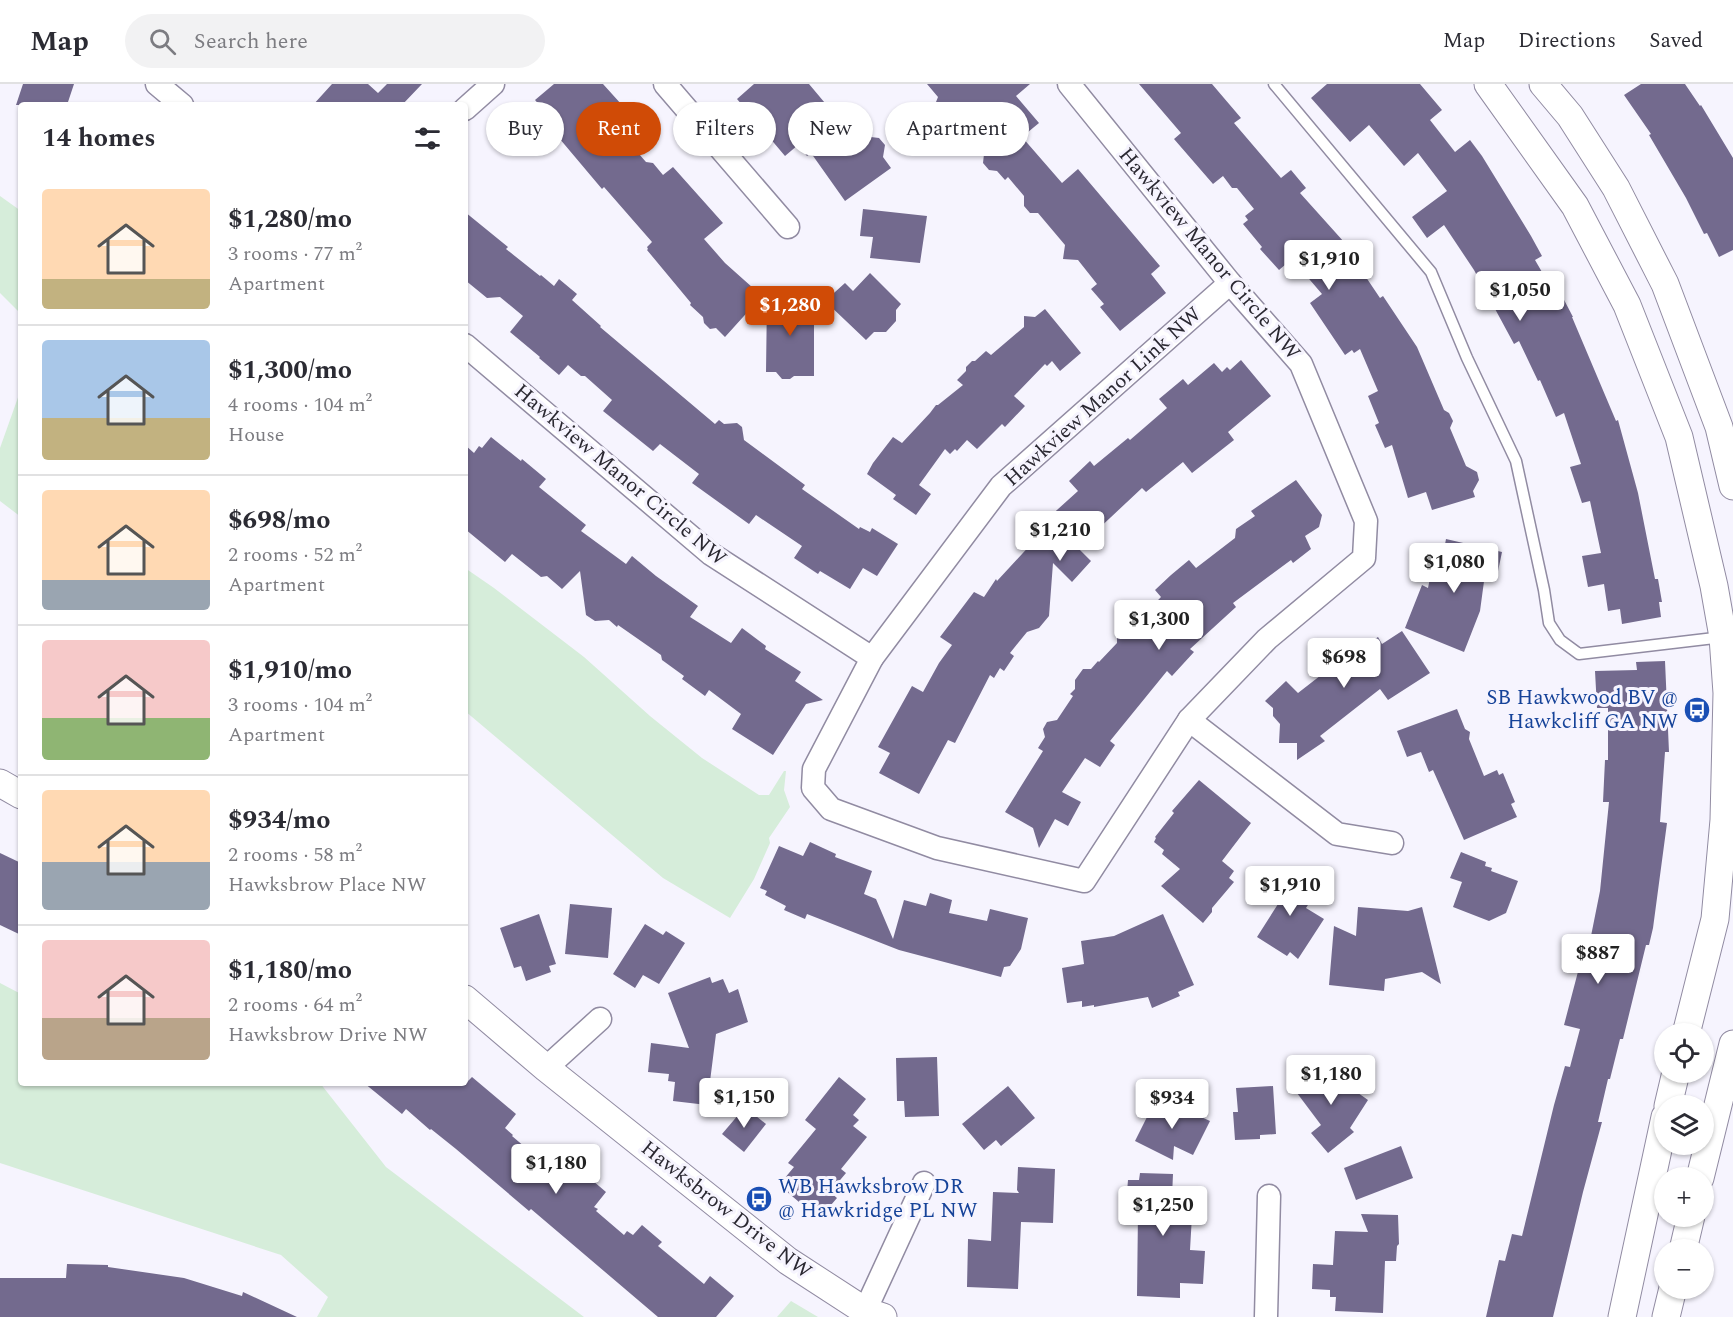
<!DOCTYPE html>
<html lang="en">
<head>
<meta charset="utf-8">
<style>
	:root { --surface:#fff; --page:#f2f2f3; --text:#2b2b33; --muted:#7c7c81; --line:#e1e1e2; --accent:#d04b06 }
	body { margin:0; font-family:Spectral,serif; background:var(--page); color:var(--text); height:100vh; display:flex; flex-direction:column; font-size:22px; white-space:nowrap }
	* { box-sizing:border-box; margin:0 }
	p { font-size:20px; color:var(--muted) }
	.icon { flex:none; width:33px; height:33px; fill:none; stroke:currentColor; stroke-width:2; stroke-linecap:round; stroke-linejoin:round }
	.map { position:relative; flex:1; overflow:hidden }
	.drawer { position:absolute; left:18px; top:18px; width:450px; height:984px; display:flex; flex-direction:column; background:var(--surface); border-radius:6px; box-shadow:0 2px 4px #0004 }
	.drawer>* { flex:none }
	.top-card { position:absolute; left:486px; top:18px; width:570px; height:54px; display:flex; gap:12px }
	.controls { position:absolute; left:1654px; top:939px; display:grid; gap:12px }
	.controls a { display:grid; place-items:center; width:60px; height:60px; border-radius:50%; background:var(--surface); box-shadow:0 2px 4px #0004; font-size:30px }
	.price { position:absolute; translate:-50% -51px; padding:0 14px; border-radius:6px; background:#fff; color:#222; font-size:20px; line-height:39px; filter:drop-shadow(0 2px 3px #0008) }
	.price::after { content:''; position:absolute; left:50%; top:36px; width:18px; height:14px; margin-left:-9px; background:inherit; clip-path:polygon(0 0,100% 0,50% 100%) }
	.price.active { background:var(--accent); color:#fff }
	ul { padding:0; list-style:none }
	li { display:flex; align-items:center; gap:18px; height:150px; padding:0 24px }
	li+li { border-top:2px solid var(--line) }
	li span { display:grid; place-items:center; flex:none; width:168px; height:120px; border-radius:6px; color:#555 }
	li>.icon { margin-inline-start:auto }
	span .icon { width:72px; height:72px; fill:#fffc; stroke-width:1 }
	li b { font-size:26px }
	h2 { display:flex; justify-content:space-between; align-items:center; height:72px; padding:0 24px; font-size:26px }
	.pill { padding:0 21px; border-radius:27px; background:var(--surface); box-shadow:0 2px 4px #0004; font-size:21px; line-height:54px }
	.pill.active { background:var(--accent); color:#fff }
	header { display:flex; align-items:center; gap:36px; box-sizing:border-box; height:84px; padding:0 30px; background:var(--surface); border-bottom:2px solid var(--line) }
	header strong { font-size:28px }
	nav { display:flex; gap:33px; margin-inline-start:auto; font-size:21px }
	.search { width:420px; height:54px; background:var(--page); display:flex; align-items:center; gap:15px; box-sizing:border-box; padding:0 21px; border-radius:33px; color:var(--muted); font-size:22px }
	.map>svg:first-child { display:block }
	.green { fill:#d6edda }
	.building { fill:#736a8e }
	.lines { fill:none; stroke-linecap:round; stroke-linejoin:round }
	.service-casing { stroke:#918ba2; stroke-width:13 }
	.minor-casing { stroke:#918ba2; stroke-width:25 }
	.tertiary-casing { stroke:#918ba2; stroke-width:29 }
	.service { stroke:#fff; stroke-width:10 }
	.minor { stroke:#fff; stroke-width:22 }
	.tertiary { stroke:#fff; stroke-width:27 }
	.labels { text-anchor:middle; dominant-baseline:central; stroke-width:6; stroke-linejoin:round; paint-order:stroke }
	.street-label { font-size:21px; fill:#2a2831; stroke:#f6f4fe }
	.transit-label { font-size:21px; fill:#164399; stroke:#f6f4fe; text-anchor:end }
</style>
</head>
<body>
<header>
<strong>Map</strong>
<div class="search"><svg class="icon" aria-label="search" viewBox="0 0 24 24"><circle cx="10" cy="10" r="6"/><path d="M15 15l6 6"/></svg>Search here</div>
<nav><a>Map</a><a>Directions</a><a>Saved</a></nav>
</header>
<div class="map">
<svg width="1733" height="1233" viewBox="0 0 1733 1233">
	<rect width="100%" height="100%" fill="#f6f4fe"/>
	<g class="green">
		<polygon points="0,112 21,127 21,230 0,209"/>
		<polygon points="21,305 21,433 0,417 0,364"/>
		<polygon points="465,484 494,504 584,573 650,632 702,674 759,711 769,711 784,687 786,687 784,706 790,723 769,754 770,759 754,795 730,834 663,794 465,627"/>
		<polygon points="0,899 21,910 21,999 320,999 386,1083 584,1233 317,1233 328,1213 281,1171 0,1079"/>
		<polygon points="791,1217 818,1233 777,1233"/>
	</g>
	<g class="building">
		<polygon points="23,0 74,0 67,21 16,21"/>
		<polygon points="332,0 368,0 378,9 387,0 422,0 402,21 313,21"/>
		<polygon points="554,0 603,0 640,41 624,53 646,78 653,79 663,91 673,83 723,139 704,155 725,179 762,212 725,253 716,244 710,245 704,239 703,233 690,221 691,219 647,166 648,165 647,163 652,158 604,103 602,105 538,29 543,25 535,16"/>
		<polygon points="754,0 809,0 856,56 867,48 871,53 879,54 885,61 883,73 891,84 845,117 811,69 807,72 798,61 785,72 737,15"/>
		<polygon points="927,0 1030,0 1016,12 1039,39 1022,53 1062,99 1078,85 1160,182 1151,190 1166,209 1120,247 1100,223 1104,220 1091,205 1097,200 1078,176 1063,175 1065,161 1038,129 1030,129 1024,122 1024,112 1008,93 1005,96 997,87 989,86 983,79 984,70 966,50 957,41 947,38 934,23 938,13"/>
		<polygon points="1139,0 1212,0 1241,34 1234,39 1281,94 1291,86 1306,104 1300,109 1344,158 1343,159 1380,214 1383,212 1417,263 1444,326 1449,329 1453,337 1450,344 1466,382 1477,388 1479,396 1473,407 1475,413 1432,426 1426,408 1408,414 1392,361 1385,364 1375,341 1379,339 1368,312 1378,307 1360,265 1354,269 1352,266 1345,271 1310,219 1322,210 1292,175 1279,186 1260,165 1262,163 1243,140 1248,136 1245,132 1254,125 1237,104 1232,104 1223,92 1213,100 1174,55 1181,49"/>
		<polygon points="1327,0 1420,0 1442,26 1430,36 1455,68 1470,56 1482,72 1531,152 1542,172 1535,176 1557,214 1562,212 1573,233 1572,233 1616,337 1618,336 1638,409 1655,495 1658,495 1662,518 1659,518 1661,533 1622,540 1620,525 1608,527 1604,500 1588,503 1582,472 1601,469 1590,417 1582,419 1570,383 1581,380 1564,329 1556,333 1540,296 1538,297 1519,257 1514,260 1474,186 1444,141 1427,154 1412,133 1447,107 1418,69 1404,82 1369,41 1350,58 1311,14"/>
		<polygon points="1641,0 1685,0 1700,22 1701,21 1733,74 1733,166 1719,173 1707,149 1704,150 1686,114 1649,51 1651,50 1624,11"/>
		<polygon points="863,125 927,132 920,179 870,174 873,153 860,152"/>
		<polygon points="465,128 508,163 506,165 540,192 541,191 554,202 559,195 577,210 572,216 601,242 600,243 715,340 719,336 724,340 737,339 742,343 744,356 805,401 802,405 859,445 860,443 870,448 872,444 898,460 877,492 863,484 850,505 820,487 818,490 794,474 802,462 756,431 749,440 692,399 699,390 660,360 653,367 603,327 612,316 585,292 581,292 568,281 559,291 539,274 540,273 510,248 523,232 500,213 487,214 465,196"/>
		<polygon points="870,189 901,220 896,226 896,237 886,248 874,248 866,256 825,217 845,199 853,207"/>
		<polygon points="767,213 814,214 814,292 794,292 790,295 782,295 776,288 766,288"/>
		<polygon points="1045,225 1081,269 1060,287 1052,277 1047,282 1045,280 1014,312 1025,322 1005,343 1002,340 977,365 967,356 957,367 955,365 950,370 945,365 919,401 931,410 916,431 893,415 896,411 867,390 873,379 893,353 902,359 930,329 936,321 938,321 963,301 957,296 966,287 966,283 972,277 975,277 986,267 991,271 1024,243 1024,232 1035,233"/>
		<polygon points="1241,276 1271,312 1228,348 1234,356 1192,389 1183,378 1146,408 1142,404 1078,464 1091,477 1072,498 1053,479 1049,532 1039,544 1027,548 1010,569 1014,572 1004,587 1000,584 994,594 990,591 955,659 948,656 919,710 879,689 890,669 878,663 912,602 923,608 939,579 952,561 940,553 974,508 984,513 996,495 997,497 1034,457 1024,447 1041,429 1047,435 1078,407 1069,397 1090,377 1094,382 1128,354 1130,356 1167,324 1159,315 1183,295 1188,301 1214,279 1222,288 1227,283 1230,286"/>
		<polygon points="491,353 521,377 522,375 546,395 539,403 586,441 581,447 626,480 632,472 656,492 698,522 690,533 731,559 742,544 766,562 765,565 801,588 795,597 823,616 806,620 773,671 732,645 741,630 709,606 705,612 682,595 684,592 662,576 661,571 618,541 617,543 609,536 595,537 586,531 580,487 562,505 547,492 541,493 512,470 505,478 465,445 465,361 474,369 479,362 482,364"/>
		<polygon points="1296,396 1322,431 1319,443 1305,452 1311,465 1293,479 1291,476 1233,519 1236,523 1190,565 1194,568 1172,592 1167,587 1110,657 1115,661 1100,683 1085,674 1062,708 1081,718 1068,742 1055,735 1039,764 1033,744 1005,728 1043,667 1038,664 1045,653 1043,645 1047,638 1057,636 1073,612 1070,610 1075,605 1075,596 1083,585 1091,585 1098,577 1099,578 1117,559 1117,551 1124,544 1131,544 1161,513 1155,506 1171,491 1189,476 1196,484 1235,454 1236,445 1255,432 1251,427"/>
		<polygon points="1446,455 1502,468 1497,492 1485,490 1480,527 1464,568 1405,544 1422,501 1428,504 1434,474 1442,476"/>
		<polygon points="1402,547 1430,589 1388,616 1380,605 1320,652 1325,657 1297,676 1297,659 1279,659 1280,640 1273,632 1273,624 1265,617 1286,597 1298,609 1325,588 1315,575 1338,557 1349,572 1378,553 1382,560"/>
		<polygon points="1665,577 1669,668 1665,668 1660,738 1667,739 1653,844 1649,861 1646,861 1623,955 1620,955 1610,995 1608,995 1598,1038 1602,1038 1583,1108 1553,1233 1486,1233 1499,1176 1505,1177 1512,1150 1522,1152 1554,1021 1565,982 1570,983 1580,945 1564,941 1585,861 1589,862 1600,807 1609,718 1603,718 1605,676 1608,676 1608,624 1597,624 1595,587 1637,586 1636,578"/>
		<polygon points="1457,625 1465,645 1470,648 1469,655 1484,692 1497,686 1499,691 1503,689 1515,718 1511,720 1517,733 1464,756 1433,686 1429,688 1421,668 1407,673 1397,647"/>
		<polygon points="1199,696 1251,739 1222,777 1234,787 1229,794 1234,798 1212,824 1212,828 1203,839 1161,802 1180,785 1162,770 1164,766 1154,758 1156,754 1155,753 1174,729 1172,727"/>
		<polygon points="810,758 836,770 835,773 872,787 864,810 876,815 893,855 904,816 926,822 930,809 952,816 949,829 987,837 990,825 1028,834 1021,865 1010,882 1004,883 1001,893 899,866 807,830 805,835 784,826 786,822 765,811 767,807 760,804 779,762 803,772"/>
		<polygon points="1461,768 1486,778 1485,782 1492,784 1491,787 1518,797 1506,829 1489,837 1453,823 1462,798 1450,794"/>
		<polygon points="0,769 21,779 21,851 0,841"/>
		<polygon points="1278,787 1315,810 1306,824 1324,835 1298,875 1290,868 1287,872 1257,853 1278,820 1263,811"/>
		<polygon points="570,820 612,824 608,874 565,870"/>
		<polygon points="1358,823 1408,827 1422,823 1441,900 1422,888 1385,895 1384,907 1329,901 1334,842 1356,852"/>
		<polygon points="539,830 556,880 549,882 551,888 526,897 521,882 514,884 500,844"/>
		<polygon points="1163,830 1194,901 1178,908 1180,912 1152,924 1148,913 1094,923 1094,921 1082,923 1082,917 1067,919 1062,884 1084,880 1081,857 1114,852"/>
		<polygon points="645,840 663,851 666,847 685,859 659,900 643,891 635,904 613,890"/>
		<polygon points="710,893 712,899 723,895 729,909 738,905 748,938 716,950 707,1021 673,1017 675,998 668,997 669,990 648,988 651,959 689,964 668,909"/>
		<polygon points="937,973 939,1032 905,1033 904,1017 897,1017 896,974"/>
		<polygon points="1332,981 1348,992 1344,999 1368,1016 1350,1044 1354,1048 1328,1069 1311,1049 1321,1041 1294,1005 1308,985 1323,995"/>
		<polygon points="472,993 516,1030 505,1044 513,1051 512,1052 546,1081 556,1069 557,1071 561,1065 581,1082 579,1085 606,1108 594,1123 598,1125 596,1127 624,1151 627,1147 633,1151 642,1141 662,1158 658,1162 704,1200 710,1192 734,1212 716,1233 658,1233 531,1125 529,1127 456,1065 431,1045 430,1046 406,1025 402,1030 364,999 466,999"/>
		<polygon points="839,993 866,1015 853,1031 859,1036 853,1042 867,1053 841,1085 846,1089 830,1108 837,1114 819,1135 779,1101 794,1083 788,1079 816,1045 805,1036"/>
		<polygon points="1008,1002 1035,1034 1001,1062 996,1056 984,1066 962,1040"/>
		<polygon points="1273,1002 1276,1050 1260,1051 1260,1055 1235,1056 1233,1028 1238,1028 1236,1004"/>
		<polygon points="1155,1017 1173,1026 1175,1021 1210,1037 1193,1071 1174,1062 1173,1076 1135,1057"/>
		<polygon points="745,1023 766,1040 744,1068 722,1050"/>
		<polygon points="1401,1062 1413,1094 1356,1116 1344,1084"/>
		<polygon points="1018,1083 1055,1085 1053,1139 1021,1138 1018,1205 967,1203 968,1155 991,1157 993,1108 1019,1109 1017,1106"/>
		<polygon points="1140,1089 1173,1090 1172,1113 1193,1114 1190,1166 1205,1167 1203,1200 1180,1199 1180,1214 1137,1212 1138,1129 1122,1128 1123,1112 1127,1108 1128,1096 1139,1096"/>
		<polygon points="1361,1130 1398,1131 1399,1160 1397,1162 1396,1177 1385,1177 1383,1229 1335,1227 1336,1213 1330,1213 1330,1206 1312,1205 1313,1180 1333,1181 1335,1147 1368,1148"/>
		<polygon points="67,1180 108,1181 108,1183 184,1194 242,1212 243,1208 297,1233 0,1233 0,1194 66,1194"/>
	</g>
	<g class="lines">
		<defs>
			<polyline id="service" points="1274,0 1431,188 1467,274 1516,377 1544,506 1549,539 1560,556 1579,570 1723,553"/>
			<g id="minor">
				<polyline points="157,0 182,21"/>
				<polyline points="665,0 788,143"/>
				<polyline points="465,25 493,0"/>
				<polyline points="465,261 711,470 872,574 814,685 813,704 831,725 937,764 1084,797 1189,636 1267,555 1364,474 1366,437 1301,280 1230,199 1069,0"/>
				<polyline points="872,574 1001,402 1230,199"/>
				<polyline points="1189,636 1337,750 1392,759"/>
				<polyline points="546,984 600,935"/>
				<polyline points="865,1227 924,1099"/>
				<polyline points="1266,1233 1269,1112"/>
			</g>
			<g id="tertiary">
				<polyline points="1488,0 1575,122 1627,221 1679,353 1714,502 1723,553 1727,609 1724,736 1715,835 1686,950"/>
				<polyline points="1543,0 1570,32 1616,104 1665,200 1719,343 1733,402"/>
				<polyline points="0,699 21,711"/>
				<polyline points="465,915 546,984 788,1177 865,1227 883,1233"/>
				<polyline points="1668,1022 1676,988"/>
				<polyline points="1700,1094 1733,960"/>
				<polyline points="1683,1166 1691,1132"/>
				<polyline points="1622,1233 1665,1033"/>
				<polyline points="1666,1233 1673,1204"/>
			</g>
		</defs>
		<use href="#service" class="service-casing"/>
		<use href="#minor" class="minor-casing"/>
		<use href="#tertiary" class="tertiary-casing"/>
		<use href="#service" class="service"/>
		<use href="#minor" class="minor"/>
		<use href="#tertiary" class="tertiary"/>
	</g>
	<defs>
		<symbol id="bus-disc" viewBox="-11 -11 22 22"><circle r="9.5" fill="#1a4fb4" stroke="#f6f4fe"/><path d="M-5-6H5V4H4V6H2V4H-2V6H-4V4H-5ZM-3.5-4V0h7V-4ZM-3.5 1.2v1.5H-2V1.2ZM2 1.2v1.5H3.5V1.2Z" fill="#fff"/></symbol>
	</defs>
	<g fill-rule="evenodd">
		<use href="#bus-disc" x="1682" y="611" width="30" height="30"/>
		<use href="#bus-disc" x="744" y="1100" width="30" height="30"/>
	</g>
	<g class="labels">
		<g class="street-label">
			<text transform="translate(1209 170) rotate(50)">Hawkview Manor Circle NW</text>
			<text transform="translate(1103 313) rotate(-42)">Hawkview Manor Link NW</text>
			<text transform="translate(620 391) rotate(40)">Hawkview Manor Circle NW</text>
			<text transform="translate(726 1126) rotate(38)">Hawksbrow Drive NW</text>
		</g>
		<g class="transit-label">
			<text x="1678" y="614">SB Hawkwood BV @<tspan x="1678" dy="24">Hawkcliff GA NW</tspan></text>
			<text x="778" y="1103" text-anchor="start">WB Hawksbrow DR<tspan x="778" dy="24">@ Hawkridge PL NW</tspan></text>
		</g>
	</g>
</svg>
<div class="controls">
<a><svg class="icon" aria-label="locate" viewBox="0 0 24 24"><circle cx="12" cy="12" r="6"/><path d="M12 2v4M12 18v4M2 12h4M18 12h4"/></svg></a>
<a><svg class="icon" aria-label="layers" viewBox="0 0 24 24"><path d="M12 4l9 5-9 5-9-5zM3 14l9 5 9-5"/></svg></a>
<a>+</a>
<a>−</a>
</div>
<b class="price" style="left:1329px;top:207px">$1,910</b>
<b class="price" style="left:1520px;top:238px">$1,050</b>
<b class="price active" style="left:790px;top:253px">$1,280</b>
<b class="price" style="left:1060px;top:478px">$1,210</b>
<b class="price" style="left:1454px;top:510px">$1,080</b>
<b class="price" style="left:1159px;top:567px">$1,300</b>
<b class="price" style="left:1344px;top:605px">$698</b>
<b class="price" style="left:1290px;top:833px">$1,910</b>
<b class="price" style="left:1598px;top:901px">$887</b>
<b class="price" style="left:1331px;top:1022px">$1,180</b>
<b class="price" style="left:744px;top:1045px">$1,150</b>
<b class="price" style="left:1172px;top:1046px">$934</b>
<b class="price" style="left:556px;top:1111px">$1,180</b>
<b class="price" style="left:1163px;top:1153px">$1,250</b>
<div class="top-card">
<a class="pill">Buy</a>
<a class="pill active">Rent</a>
<a class="pill">Filters</a>
<a class="pill">New</a>
<a class="pill">Apartment</a>
</div>
<section class="drawer">
<h2>14 homes<svg class="icon" aria-label="filters" viewBox="0 0 24 24"><path d="M4 7h16M4 17h16"/><circle cx="9" cy="7" r="2"/><circle cx="15" cy="17" r="2"/></svg></h2>
<ul>
<li><span style="background:linear-gradient(#ffd9b3 75%,#c2b280 0)"><svg class="icon" aria-label="home" viewBox="0 0 24 24"><path d="M3 11l9-7 9 7M6 9v11h12V9"/></svg></span><div><b>$1,280/mo</b><p>3 rooms · 77 m²</p><p>Apartment</p></div></li>
<li><span style="background:linear-gradient(#a9c7e8 65%,#c2b280 0)"><svg class="icon" aria-label="home" viewBox="0 0 24 24"><path d="M3 11l9-7 9 7M6 9v11h12V9"/></svg></span><div><b>$1,300/mo</b><p>4 rooms · 104 m²</p><p>House</p></div></li>
<li><span style="background:linear-gradient(#ffd9b3 75%,#9aa5b1 0)"><svg class="icon" aria-label="home" viewBox="0 0 24 24"><path d="M3 11l9-7 9 7M6 9v11h12V9"/></svg></span><div><b>$698/mo</b><p>2 rooms · 52 m²</p><p>Apartment</p></div></li>
<li><span style="background:linear-gradient(#f6c9c9 65%,#8fb573 0)"><svg class="icon" aria-label="home" viewBox="0 0 24 24"><path d="M3 11l9-7 9 7M6 9v11h12V9"/></svg></span><div><b>$1,910/mo</b><p>3 rooms · 104 m²</p><p>Apartment</p></div></li>
<li><span style="background:linear-gradient(#ffd9b3 60%,#9aa5b1 0)"><svg class="icon" aria-label="home" viewBox="0 0 24 24"><path d="M3 11l9-7 9 7M6 9v11h12V9"/></svg></span><div><b>$934/mo</b><p>2 rooms · 58 m²</p><p>Hawksbrow Place NW</p></div></li>
<li><span style="background:linear-gradient(#f6c9c9 65%,#b9a48a 0)"><svg class="icon" aria-label="home" viewBox="0 0 24 24"><path d="M3 11l9-7 9 7M6 9v11h12V9"/></svg></span><div><b>$1,180/mo</b><p>2 rooms · 64 m²</p><p>Hawksbrow Drive NW</p></div></li>
</ul>
</section>
</div>
</body>
</html>
